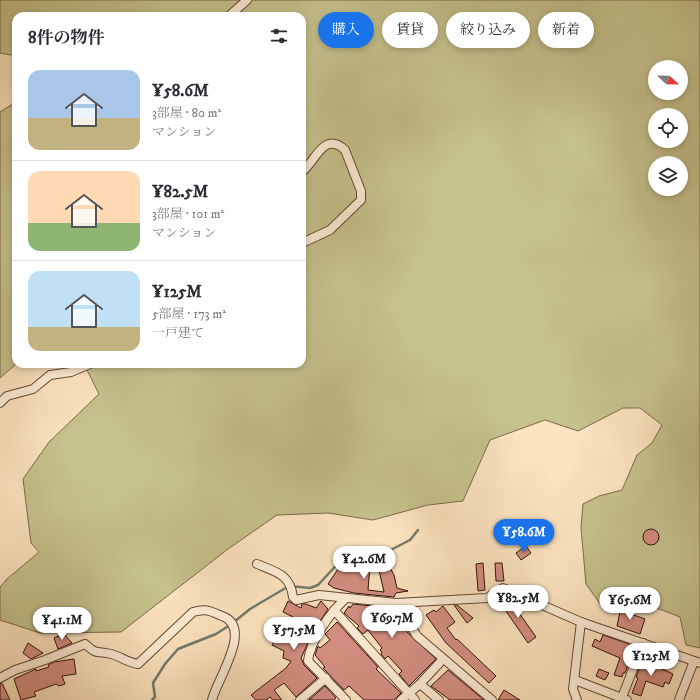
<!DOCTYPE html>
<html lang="ja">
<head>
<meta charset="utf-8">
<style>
	:root { --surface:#fff; --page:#f7f7f7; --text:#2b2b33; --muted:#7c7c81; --line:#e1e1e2; --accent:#1a73e8 }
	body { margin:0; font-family:"IM FELL DW Pica","Noto Serif JP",serif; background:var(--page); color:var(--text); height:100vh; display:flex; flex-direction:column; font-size:15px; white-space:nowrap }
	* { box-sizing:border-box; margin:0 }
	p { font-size:13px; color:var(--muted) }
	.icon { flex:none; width:22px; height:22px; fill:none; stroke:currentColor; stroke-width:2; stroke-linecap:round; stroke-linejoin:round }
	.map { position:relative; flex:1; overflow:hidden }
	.panel { position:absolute; left:12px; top:12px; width:294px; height:356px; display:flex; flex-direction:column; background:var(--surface); border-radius:12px; box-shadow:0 2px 6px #0003 }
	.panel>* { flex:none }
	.guide { position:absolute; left:318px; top:12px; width:322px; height:36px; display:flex; gap:8px }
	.needle { width:26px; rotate:112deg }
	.tools { position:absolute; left:648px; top:60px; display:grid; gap:8px }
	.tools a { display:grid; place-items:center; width:40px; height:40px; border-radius:50%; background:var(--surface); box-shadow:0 2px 6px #0003; font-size:20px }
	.price { position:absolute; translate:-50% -34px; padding:0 9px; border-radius:14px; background:#fff; color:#222; font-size:13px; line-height:26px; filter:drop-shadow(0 1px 2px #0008) }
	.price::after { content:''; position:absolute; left:50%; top:24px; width:12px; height:9px; margin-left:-6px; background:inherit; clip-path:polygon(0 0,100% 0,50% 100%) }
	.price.active { background:var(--accent); color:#fff }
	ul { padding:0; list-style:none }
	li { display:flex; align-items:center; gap:12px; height:100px; padding:0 16px }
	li+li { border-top:1px solid var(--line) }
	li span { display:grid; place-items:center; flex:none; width:112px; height:80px; border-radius:12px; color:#555 }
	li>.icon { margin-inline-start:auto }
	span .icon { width:48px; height:48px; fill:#fffc; stroke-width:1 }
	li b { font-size:17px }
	h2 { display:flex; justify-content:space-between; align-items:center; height:48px; padding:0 16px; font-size:17px }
	.chip { padding:0 14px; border-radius:18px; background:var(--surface); box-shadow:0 2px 6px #0003; font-size:14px; line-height:36px }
	.chip.active { background:var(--accent); color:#fff }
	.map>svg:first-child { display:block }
	.green { fill:#c6c28d; stroke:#7c6a4a; fill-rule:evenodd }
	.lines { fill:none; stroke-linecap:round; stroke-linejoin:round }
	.stream { stroke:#747a6b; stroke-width:2.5 }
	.building { fill:#d48e81; stroke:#321206 }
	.minor-casing { stroke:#644634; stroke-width:10 }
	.minor { stroke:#fdedd6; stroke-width:8 }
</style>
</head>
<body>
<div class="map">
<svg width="700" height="700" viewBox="0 0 700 700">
	<rect width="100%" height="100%" fill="#fce4c0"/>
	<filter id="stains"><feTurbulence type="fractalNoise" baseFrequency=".005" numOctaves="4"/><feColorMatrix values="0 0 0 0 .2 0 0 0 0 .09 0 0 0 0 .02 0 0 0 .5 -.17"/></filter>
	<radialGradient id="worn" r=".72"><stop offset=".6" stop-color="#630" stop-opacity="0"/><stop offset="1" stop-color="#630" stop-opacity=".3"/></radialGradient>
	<g class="green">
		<path d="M0,0H700V648L686,645L680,617L636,600L601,605L586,584L581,528L583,504L599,496L622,490L637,455L652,443L662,425L640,408H623L578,431L545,420L490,440L463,501L428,505L373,520L328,513L277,515L228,549L121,632L40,633L0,620V587L7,579L39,552L31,543L23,479L49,442L99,394L84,364H302V16H16V56L0,53ZM655,67H681V93H655ZM655,115H681V141H655ZM655,163H681V189H655Z"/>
		<polygon points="16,102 16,364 0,378 0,112"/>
	</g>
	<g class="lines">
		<g class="stream">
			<polyline points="234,622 250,609 289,586 310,588 318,585 344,557 348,557 354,561 379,556 410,540 418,530"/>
			<polyline points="152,700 155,697 153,683 165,664 178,649 216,634 230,625"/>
		</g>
	</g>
	<g class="building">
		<circle cx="651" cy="537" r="8"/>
		<polygon points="526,546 531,553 521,560 516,553"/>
		<polygon points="344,560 350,564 351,561 359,565 370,565 368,590 384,592 378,566 388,564 394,575 397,588 408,591 396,593 394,597 354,593 334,588 328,584"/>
		<polygon points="483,563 485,590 478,591 476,564"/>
		<polygon points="495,563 502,563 504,581 496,581"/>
		<polygon points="507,596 536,637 528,643 499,601"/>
		<polygon points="288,601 301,608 302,604 306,604 316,608 321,601 328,609 312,634 301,658 304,665 317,678 296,697 284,683 274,690 282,700 273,700 270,697 266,700 256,700 251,695 286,668 291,661 283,658 284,651 272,645 282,626 289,630 295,618 283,612"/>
		<polygon points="353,604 392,608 407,631 406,631 436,659 409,686 399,674 402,671 388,656 385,659 381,654 382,652 380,650 382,648 368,630 363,634 357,628 359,626 344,613 349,606 350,608"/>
		<polygon points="454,605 457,605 473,618 467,623"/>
		<polygon points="443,606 455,622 447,628 456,640 457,639 496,676 489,683 446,643 426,615 434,610 436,612"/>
		<polygon points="621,607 632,611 631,614 645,619 640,634 617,626"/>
		<polygon points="337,622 378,667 376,669 401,693 394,700 364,700 349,686 344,690 323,668 325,667 315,655 318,646 320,648 330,640 325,634"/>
		<polygon points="64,634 72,643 58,649 54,638"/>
		<polygon points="603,635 635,646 625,673 623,673 622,677 614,675 620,658 592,646 595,639 600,642"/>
		<polygon points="28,643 43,653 31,659 23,653"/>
		<polygon points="74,659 76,674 62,676 65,684 59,686 56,684 34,692 36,696 21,700 14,679 36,669 36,671 49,667 48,665 54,662"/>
		<polygon points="643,660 673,674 669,684 665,682 663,687 646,681 641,696 632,693 638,678 636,677"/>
		<polygon points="599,669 609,673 605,680 596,676"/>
		<polygon points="448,670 484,700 450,700 431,686"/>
		<polygon points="0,683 2,683 10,700 0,700"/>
		<polygon points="325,686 336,698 334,700 309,700"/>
		<polygon points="504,690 520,700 498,700"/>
	</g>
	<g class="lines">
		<defs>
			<g id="minor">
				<polyline points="229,16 247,0"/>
				<path d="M302,172C315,162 324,130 345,150L361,191V200L330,230L302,243"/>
				<polyline points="0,403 7,396 33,389 50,375 71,372 90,364"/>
				<path d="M257,564C276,572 290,574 293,597L296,600L319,595L396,603L487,598L503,588L581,622L700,663"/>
				<path d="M345,599C330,613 310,641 308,661L346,700"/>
				<polyline points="396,603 417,636 492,700"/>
				<polyline points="334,610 415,700"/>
				<path d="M0,678L15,670L45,660L85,644C99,656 94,650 111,654C120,656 126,662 138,664L193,612C206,608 210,611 222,616C254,627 217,679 212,700"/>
				<polyline points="575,680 627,700"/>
				<polyline points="420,684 439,700"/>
				<polyline points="300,700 326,678"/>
				<polyline points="401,700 420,684 443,659"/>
				<polyline points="577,700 573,689 581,622"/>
				<polyline points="621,700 643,643"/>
				<polyline points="679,700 694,661"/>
			</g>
		</defs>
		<use href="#minor" class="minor-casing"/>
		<use href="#minor" class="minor"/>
	</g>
	<rect width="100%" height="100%" filter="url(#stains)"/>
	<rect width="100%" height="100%" fill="url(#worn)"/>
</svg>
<div class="tools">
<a><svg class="needle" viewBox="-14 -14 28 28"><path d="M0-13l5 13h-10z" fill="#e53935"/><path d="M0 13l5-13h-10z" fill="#7c7c81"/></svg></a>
<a><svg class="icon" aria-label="locate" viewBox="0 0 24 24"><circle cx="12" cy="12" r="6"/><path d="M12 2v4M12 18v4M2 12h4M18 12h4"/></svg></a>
<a><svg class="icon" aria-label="layers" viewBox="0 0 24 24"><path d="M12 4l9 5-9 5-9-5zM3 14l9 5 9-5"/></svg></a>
</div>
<b class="price active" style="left:524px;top:553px">¥58.6M</b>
<b class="price" style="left:364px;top:580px">¥42.6M</b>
<b class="price" style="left:518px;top:619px">¥82.5M</b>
<b class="price" style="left:630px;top:621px">¥65.6M</b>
<b class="price" style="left:392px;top:639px">¥69.7M</b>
<b class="price" style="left:62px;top:641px">¥41.1M</b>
<b class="price" style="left:294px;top:651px">¥57.5M</b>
<b class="price" style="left:651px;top:677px">¥125M</b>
<div class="guide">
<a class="chip active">購入</a>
<a class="chip">賃貸</a>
<a class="chip">絞り込み</a>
<a class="chip">新着</a>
</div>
<section class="panel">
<h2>8件の物件<svg class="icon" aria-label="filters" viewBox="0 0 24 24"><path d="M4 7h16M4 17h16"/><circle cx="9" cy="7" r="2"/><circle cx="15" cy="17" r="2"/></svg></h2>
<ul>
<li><span style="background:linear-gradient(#a9c7e8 60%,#c2b280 0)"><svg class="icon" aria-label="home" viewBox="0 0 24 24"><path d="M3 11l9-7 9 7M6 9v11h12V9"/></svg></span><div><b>¥58.6M</b><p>3部屋 · 80 m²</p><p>マンション</p></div></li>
<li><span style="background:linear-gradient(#ffd9b3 65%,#8fb573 0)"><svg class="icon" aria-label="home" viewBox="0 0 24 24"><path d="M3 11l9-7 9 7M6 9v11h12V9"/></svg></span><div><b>¥82.5M</b><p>3部屋 · 101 m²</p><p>マンション</p></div></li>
<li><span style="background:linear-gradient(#bfe0f5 70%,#c2b280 0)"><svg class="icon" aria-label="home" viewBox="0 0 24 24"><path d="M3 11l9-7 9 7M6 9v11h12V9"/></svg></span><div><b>¥125M</b><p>5部屋 · 173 m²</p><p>一戸建て</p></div></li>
</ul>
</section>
</div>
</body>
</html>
